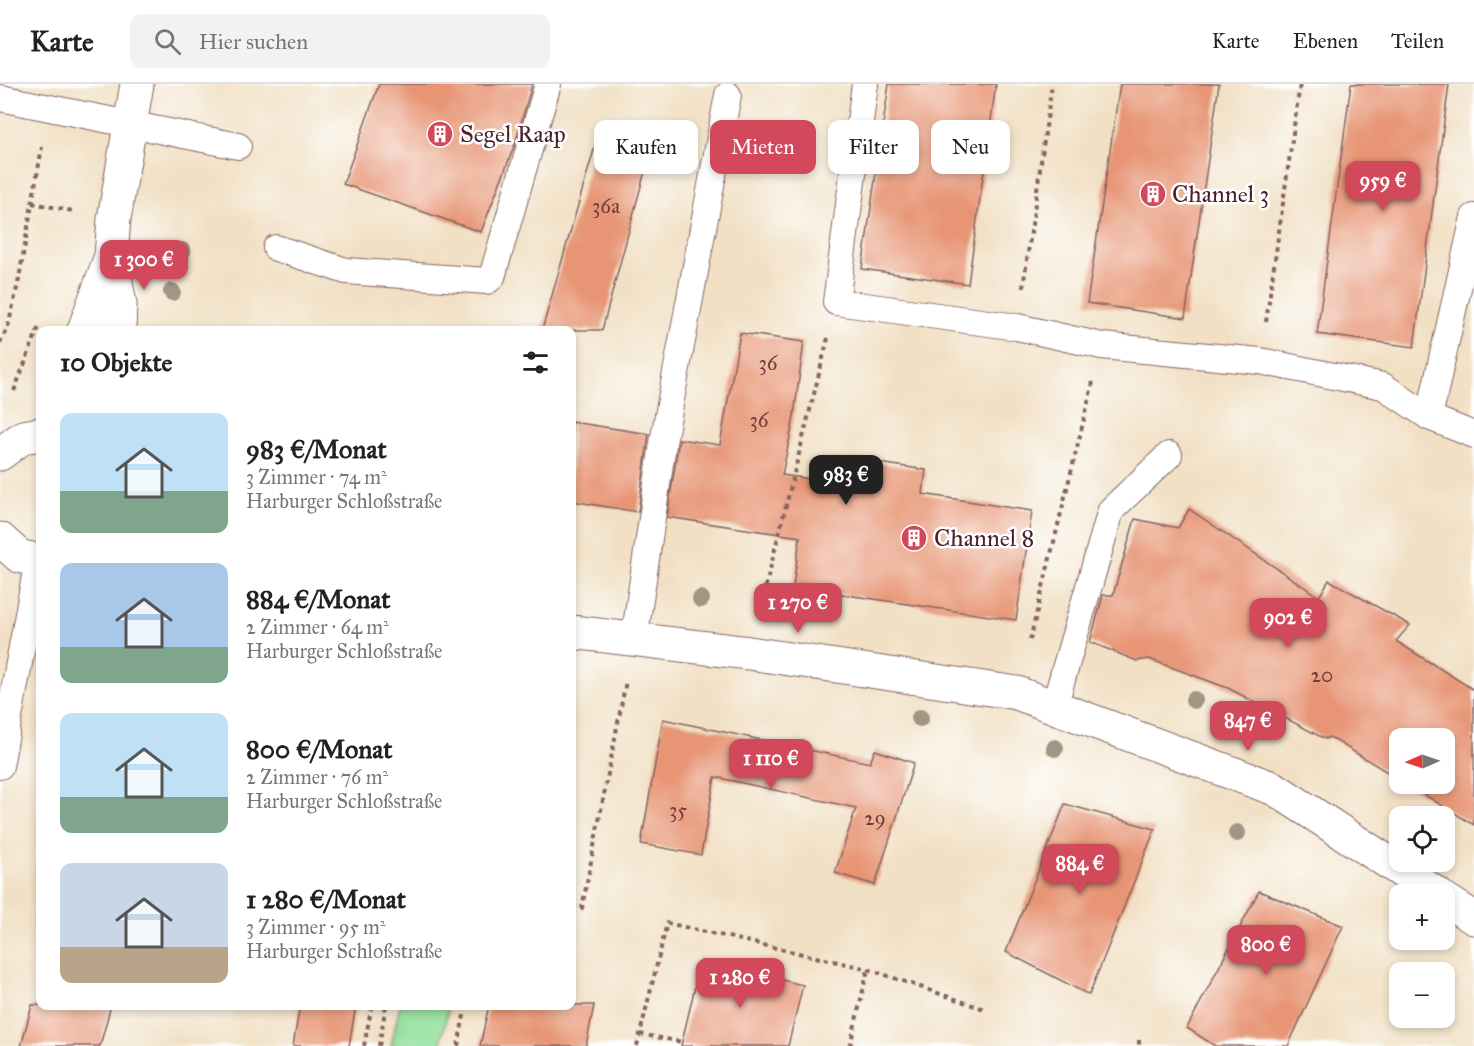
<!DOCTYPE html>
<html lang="de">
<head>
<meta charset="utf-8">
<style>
	:root { --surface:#fff; --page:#f2f2f2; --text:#222; --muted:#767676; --line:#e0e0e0; --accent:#d1495b }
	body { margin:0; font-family:"IM FELL Great Primer",serif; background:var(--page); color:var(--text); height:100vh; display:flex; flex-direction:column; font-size:22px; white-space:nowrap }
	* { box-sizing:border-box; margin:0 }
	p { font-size:20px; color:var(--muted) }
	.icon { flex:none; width:33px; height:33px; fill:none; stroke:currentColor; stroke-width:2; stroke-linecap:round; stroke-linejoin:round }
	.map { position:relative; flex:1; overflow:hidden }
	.drawer { position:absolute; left:36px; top:242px; width:540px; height:684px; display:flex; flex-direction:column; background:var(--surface); border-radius:12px; box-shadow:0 3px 9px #0003 }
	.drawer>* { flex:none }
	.banner { position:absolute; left:594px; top:36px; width:570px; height:54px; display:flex; gap:12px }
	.needle { width:39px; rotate:268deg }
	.tools { position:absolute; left:1389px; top:644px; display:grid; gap:12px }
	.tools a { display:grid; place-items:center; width:66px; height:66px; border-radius:12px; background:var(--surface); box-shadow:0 3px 9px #0003; font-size:30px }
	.price { position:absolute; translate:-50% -51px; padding:0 14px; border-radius:12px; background:var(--accent); color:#fff; font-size:20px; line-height:39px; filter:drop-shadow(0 2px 3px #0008) }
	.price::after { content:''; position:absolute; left:50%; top:36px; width:18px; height:14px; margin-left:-9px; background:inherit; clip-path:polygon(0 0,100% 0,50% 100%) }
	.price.active { background:#222; color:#fff }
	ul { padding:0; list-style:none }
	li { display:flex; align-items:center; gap:18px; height:150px; padding:0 24px }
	li span { display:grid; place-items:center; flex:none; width:168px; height:120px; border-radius:12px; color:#555 }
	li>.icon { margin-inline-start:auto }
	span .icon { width:72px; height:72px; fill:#fffc; stroke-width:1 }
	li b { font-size:26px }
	h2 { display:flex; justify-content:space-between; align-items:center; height:72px; padding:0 24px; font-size:26px }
	.tag { padding:0 21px; border-radius:12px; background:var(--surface); box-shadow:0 3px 9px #0003; font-size:21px; line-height:54px }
	.tag.active { background:var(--accent); color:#fff }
	header { display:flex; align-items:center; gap:36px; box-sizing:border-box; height:84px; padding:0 30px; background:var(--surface); border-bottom:2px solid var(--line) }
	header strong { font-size:28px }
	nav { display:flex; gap:33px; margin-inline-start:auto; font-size:21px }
	.search { width:420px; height:54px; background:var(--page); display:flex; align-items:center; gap:15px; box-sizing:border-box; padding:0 21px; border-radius:12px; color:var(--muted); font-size:22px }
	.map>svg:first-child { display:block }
	.green { fill:#93e09d; stroke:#6e8064; stroke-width:1.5 }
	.building { fill:#e79575 }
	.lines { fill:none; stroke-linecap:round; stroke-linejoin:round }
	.service-casing { stroke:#846361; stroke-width:28 }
	.tertiary-casing { stroke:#846361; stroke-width:35 }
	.secondary-casing { stroke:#846361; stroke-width:35 }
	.path { stroke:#846361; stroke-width:4; stroke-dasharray:4.5 4.5; stroke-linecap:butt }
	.service { stroke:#fff; stroke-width:26 }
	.tertiary { stroke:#fff; stroke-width:33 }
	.secondary { stroke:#fff; stroke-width:33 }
	.tree { fill:#a19683 }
	.labels { text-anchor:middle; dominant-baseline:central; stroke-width:5; stroke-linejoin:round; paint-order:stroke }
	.number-label { font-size:21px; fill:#713c3e }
	.poi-label { font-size:24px; fill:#4a1f2b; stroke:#fff; text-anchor:start }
</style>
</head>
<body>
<header>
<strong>Karte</strong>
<div class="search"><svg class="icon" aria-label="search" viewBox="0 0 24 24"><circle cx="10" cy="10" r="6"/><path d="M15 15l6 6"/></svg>Hier suchen</div>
<nav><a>Karte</a><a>Ebenen</a><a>Teilen</a></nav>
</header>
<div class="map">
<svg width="1474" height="962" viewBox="0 0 1474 962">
	<rect width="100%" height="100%" fill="#fff"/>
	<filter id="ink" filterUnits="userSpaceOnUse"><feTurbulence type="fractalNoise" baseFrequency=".0167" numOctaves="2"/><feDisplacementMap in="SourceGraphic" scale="12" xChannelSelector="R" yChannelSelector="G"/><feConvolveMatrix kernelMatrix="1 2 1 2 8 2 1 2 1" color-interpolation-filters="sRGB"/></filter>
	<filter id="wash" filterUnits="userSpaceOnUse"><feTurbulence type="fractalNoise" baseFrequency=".008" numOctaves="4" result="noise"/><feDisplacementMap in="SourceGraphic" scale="24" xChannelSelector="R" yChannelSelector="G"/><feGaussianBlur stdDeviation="1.35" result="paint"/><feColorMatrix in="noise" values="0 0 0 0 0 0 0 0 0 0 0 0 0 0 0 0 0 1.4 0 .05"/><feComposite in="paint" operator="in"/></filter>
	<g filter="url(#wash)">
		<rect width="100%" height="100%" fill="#f1e0c4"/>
		<polygon class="green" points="400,921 449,921 440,962 391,962"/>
		<g id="blocks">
			<g class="building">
				<polygon points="379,0 532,0 515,60 481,148 343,100"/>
				<polygon points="889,0 996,0 968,200 862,185"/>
				<polygon points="1120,0 1219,0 1185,234 1087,219"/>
				<polygon points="1351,0 1449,0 1414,263 1317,250"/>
				<polygon points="602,38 654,54 602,246 542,246"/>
				<polygon points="740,249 804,258 793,338 782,391 862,402 866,377 926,386 923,410 1032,427 1016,536 793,503 800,453 667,433 679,355 720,361"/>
				<polygon points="572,338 649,350 638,428 572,417"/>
				<polygon points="1189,425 1319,513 1329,496 1410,541 1396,557 1474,606 1474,741 1405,699 1444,699 1444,654 1400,654 1400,696 1330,653 1325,655 1228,604 1149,575 1137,577 1090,558 1103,511 1113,511 1135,435 1178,444"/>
				<polygon points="663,635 870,679 875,666 914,679 875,801 835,789 856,724 715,693 701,771 641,760"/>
				<polygon points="1065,720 1155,745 1089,911 1006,868"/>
				<polygon points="1259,807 1343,842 1288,962 1215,962 1187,944"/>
				<polygon points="701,877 803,901 788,962 681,962"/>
				<polygon points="32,921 111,921 100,962 21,962"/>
				<polygon points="300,921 356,921 349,962 293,962"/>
				<polygon points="489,921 594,921 586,962 480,962"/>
			</g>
		</g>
	</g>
	<g filter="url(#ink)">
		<use href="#blocks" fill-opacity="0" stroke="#846361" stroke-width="1.5"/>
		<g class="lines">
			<defs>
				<g id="service">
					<polyline points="865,0 836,218 1017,243 1102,262 1260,277 1383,302 1429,333 1474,351"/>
					<polyline points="0,14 238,62"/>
					<polyline points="276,164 346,187 487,197 492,193 548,0"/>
					<polyline points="1429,333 1474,133"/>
					<polyline points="634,556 664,353 728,11"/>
					<polyline points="1054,623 1111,426 1169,371"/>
					<polyline points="0,682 38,476"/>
				</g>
				<g id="tertiary">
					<polyline points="572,548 749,569 1017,609 1275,705 1437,810"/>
					<polyline points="1444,815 1474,834"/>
				</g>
				<g id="secondary">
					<polyline points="111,172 120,220 119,246"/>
					<polyline points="84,246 111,172 114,135 137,0"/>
					<polyline points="0,370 23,353 40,350"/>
					<polyline points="0,455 19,472 40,477"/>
				</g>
			</defs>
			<use href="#service" class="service-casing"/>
			<use href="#tertiary" class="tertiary-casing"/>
			<use href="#secondary" class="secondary-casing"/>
			<g class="path">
				<polyline points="32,119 73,127"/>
				<polyline points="1023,204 1052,0"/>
				<polyline points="1266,238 1300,0"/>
				<polyline points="0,259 8,243 18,200 42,63"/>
				<polyline points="14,307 40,240"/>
				<polyline points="759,529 828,254"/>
				<polyline points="1030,556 1093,298"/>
				<polyline points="572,822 582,824 626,597"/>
				<polyline points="640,950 682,958"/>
				<polyline points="1139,956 1139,962"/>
				<polyline points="364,962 372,921"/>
				<polyline points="379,962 386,921"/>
				<polyline points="458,962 466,921"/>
				<polyline points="637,962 667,839 868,885 984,925"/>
				<polyline points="850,962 868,885"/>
			</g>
			<use href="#service" class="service"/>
			<use href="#tertiary" class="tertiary"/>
			<use href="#secondary" class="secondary"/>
		</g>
		<g class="tree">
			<circle cx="182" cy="167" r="9"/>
			<circle cx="172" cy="208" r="9"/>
			<circle cx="701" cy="515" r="9"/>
			<circle cx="1194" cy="616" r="9"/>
			<circle cx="920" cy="634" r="9"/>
			<circle cx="1055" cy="664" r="9"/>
			<circle cx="1237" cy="749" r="9"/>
		</g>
	</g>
	<defs>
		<symbol id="building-disc" viewBox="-11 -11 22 22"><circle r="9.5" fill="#d1495b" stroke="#fff"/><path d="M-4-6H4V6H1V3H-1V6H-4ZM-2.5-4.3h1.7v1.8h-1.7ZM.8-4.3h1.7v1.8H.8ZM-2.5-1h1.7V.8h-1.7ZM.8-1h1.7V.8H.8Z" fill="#fff"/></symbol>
	</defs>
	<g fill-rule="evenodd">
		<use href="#building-disc" x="425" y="35" width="30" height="30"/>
		<use href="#building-disc" x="1138" y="95" width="30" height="30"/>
		<use href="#building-disc" x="899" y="439" width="30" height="30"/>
	</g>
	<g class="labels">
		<g class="number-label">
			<text x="606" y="122">36a</text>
			<text x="768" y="279">36</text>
			<text x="759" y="336">36</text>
			<text x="1322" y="591">20</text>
			<text x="678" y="726">35</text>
			<text x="875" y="734">29</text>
		</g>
		<g class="poi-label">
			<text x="460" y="50">Segel Raap</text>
			<text x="1172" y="110">Channel 3</text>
			<text x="934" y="454">Channel 8</text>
		</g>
	</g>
</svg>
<div class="tools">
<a><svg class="needle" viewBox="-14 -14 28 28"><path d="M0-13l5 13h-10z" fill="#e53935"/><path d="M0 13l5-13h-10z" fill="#767676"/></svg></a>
<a><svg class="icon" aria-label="locate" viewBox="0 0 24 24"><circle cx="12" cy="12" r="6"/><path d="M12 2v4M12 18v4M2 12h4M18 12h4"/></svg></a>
<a>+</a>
<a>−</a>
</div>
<b class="price" style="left:1383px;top:128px">959 €</b>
<b class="price" style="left:144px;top:207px">1 300 €</b>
<b class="price active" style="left:846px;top:422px">983 €</b>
<b class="price" style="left:798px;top:550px">1 270 €</b>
<b class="price" style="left:1288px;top:565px">902 €</b>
<b class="price" style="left:1248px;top:668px">847 €</b>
<b class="price" style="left:771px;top:706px">1 110 €</b>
<b class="price" style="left:1080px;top:811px">884 €</b>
<b class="price" style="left:1266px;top:892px">800 €</b>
<b class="price" style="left:740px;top:925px">1 280 €</b>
<div class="banner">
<a class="tag">Kaufen</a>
<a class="tag active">Mieten</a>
<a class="tag">Filter</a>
<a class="tag">Neu</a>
</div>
<section class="drawer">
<h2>10 Objekte<svg class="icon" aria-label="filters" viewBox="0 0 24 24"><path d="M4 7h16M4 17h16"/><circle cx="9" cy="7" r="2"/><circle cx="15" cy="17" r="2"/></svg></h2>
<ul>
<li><span style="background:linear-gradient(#bfe0f5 65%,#7fa58c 0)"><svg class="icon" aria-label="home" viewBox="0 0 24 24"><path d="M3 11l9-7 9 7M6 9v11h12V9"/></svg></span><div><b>983 €/Monat</b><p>3 Zimmer · 74 m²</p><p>Harburger Schloßstraße</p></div></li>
<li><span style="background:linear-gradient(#a9c7e8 70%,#7fa58c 0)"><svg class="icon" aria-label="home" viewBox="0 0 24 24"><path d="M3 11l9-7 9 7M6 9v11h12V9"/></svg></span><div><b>884 €/Monat</b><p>2 Zimmer · 64 m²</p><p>Harburger Schloßstraße</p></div></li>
<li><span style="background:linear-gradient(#bfe0f5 70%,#7fa58c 0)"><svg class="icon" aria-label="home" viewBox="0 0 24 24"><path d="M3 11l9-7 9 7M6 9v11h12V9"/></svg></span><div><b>800 €/Monat</b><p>2 Zimmer · 76 m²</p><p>Harburger Schloßstraße</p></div></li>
<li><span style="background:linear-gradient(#c9d6e8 70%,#b9a48a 0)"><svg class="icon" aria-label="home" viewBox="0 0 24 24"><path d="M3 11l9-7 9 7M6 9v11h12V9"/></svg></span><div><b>1 280 €/Monat</b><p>3 Zimmer · 95 m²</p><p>Harburger Schloßstraße</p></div></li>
</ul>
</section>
</div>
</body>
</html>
